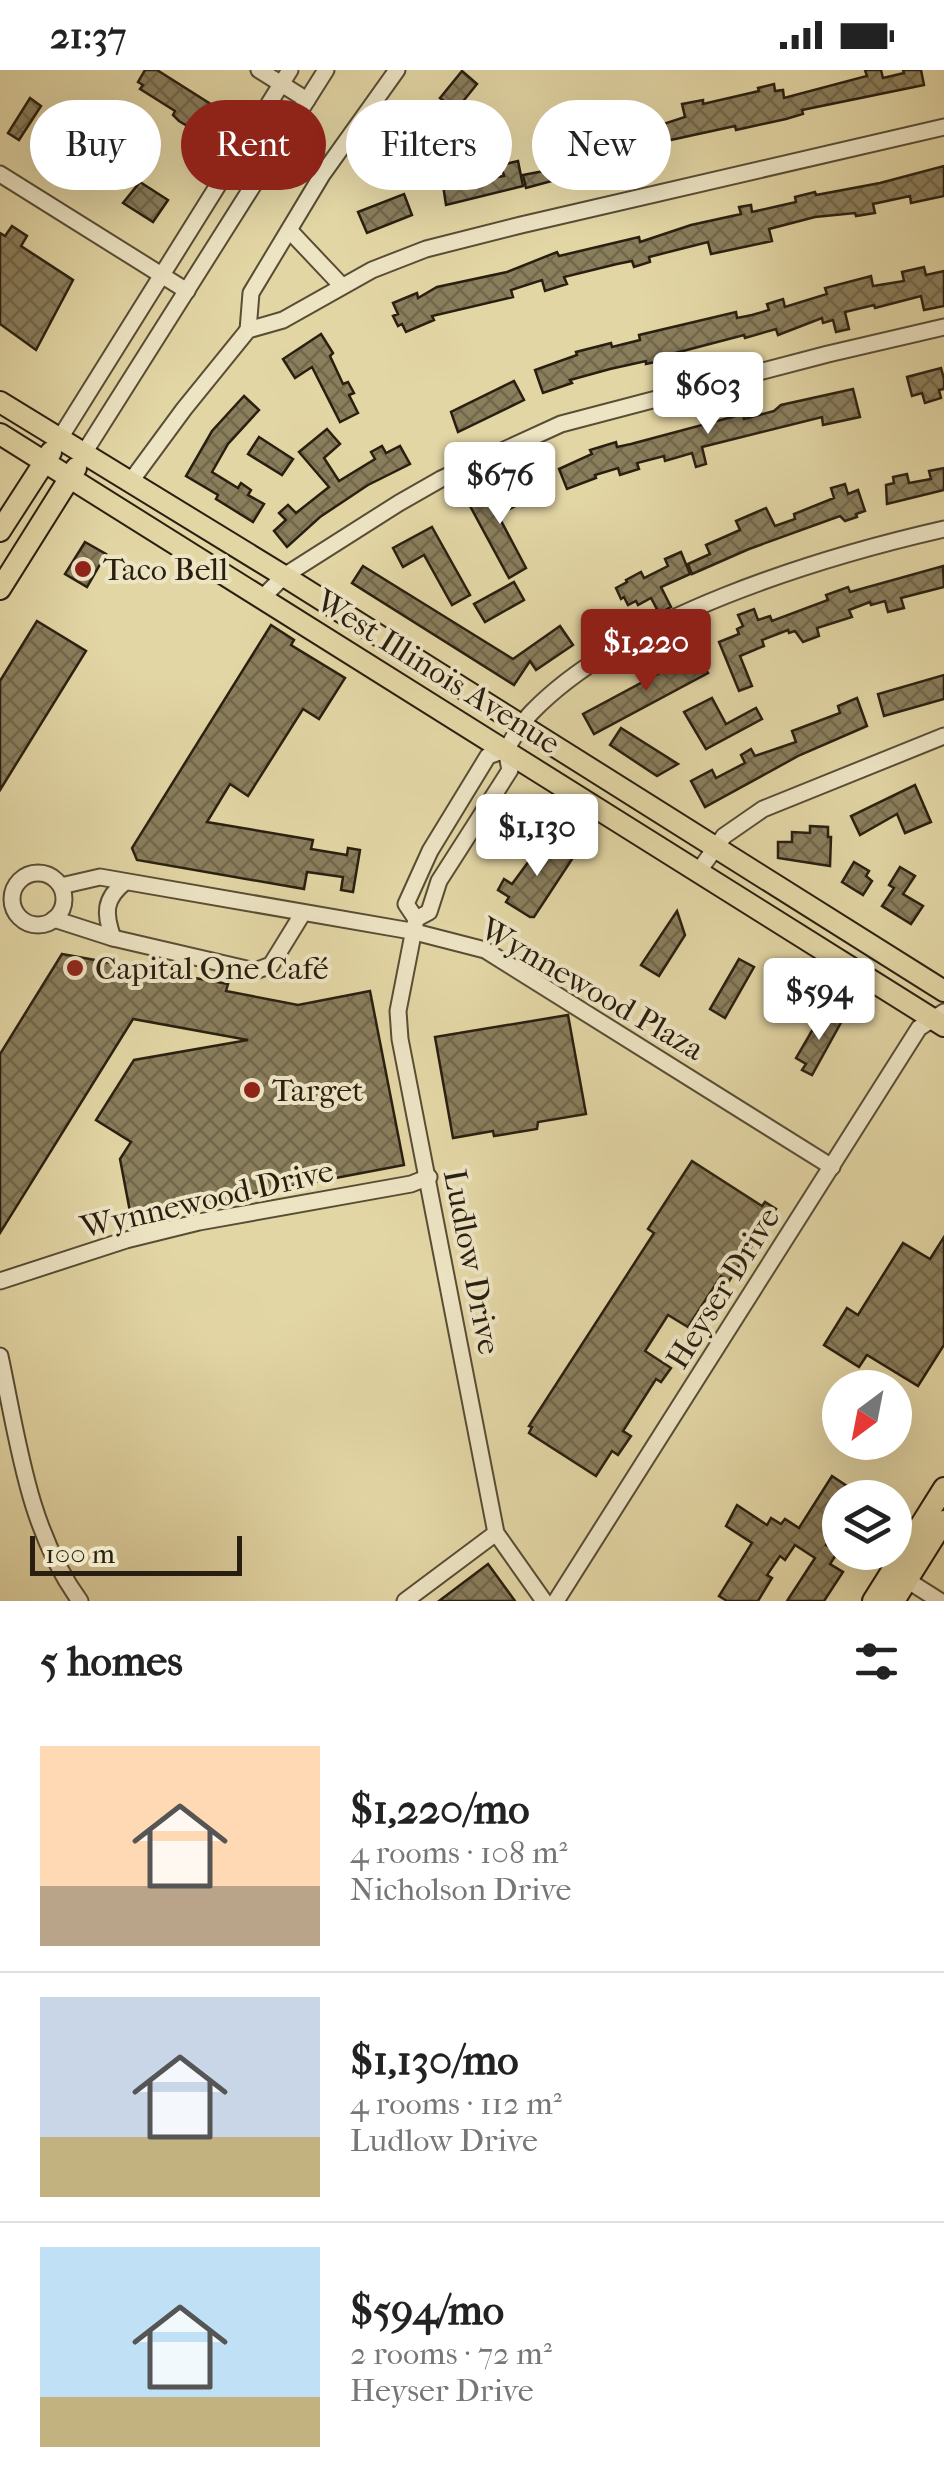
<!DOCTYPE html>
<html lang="en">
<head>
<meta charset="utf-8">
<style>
	:root { --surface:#fff; --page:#f6f6f6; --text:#222; --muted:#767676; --line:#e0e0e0; --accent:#8f2418 }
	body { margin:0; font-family:"IM FELL French Canon",serif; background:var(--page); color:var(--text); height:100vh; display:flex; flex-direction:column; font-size:38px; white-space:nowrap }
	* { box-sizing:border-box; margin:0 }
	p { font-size:32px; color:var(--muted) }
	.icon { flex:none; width:55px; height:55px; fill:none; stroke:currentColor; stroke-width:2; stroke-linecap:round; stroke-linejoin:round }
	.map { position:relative; height:1531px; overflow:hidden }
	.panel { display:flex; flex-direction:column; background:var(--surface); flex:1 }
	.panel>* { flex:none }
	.guide { position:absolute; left:30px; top:30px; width:885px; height:90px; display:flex; gap:20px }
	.needle { width:65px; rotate:212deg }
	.tools { position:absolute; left:822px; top:1300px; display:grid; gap:20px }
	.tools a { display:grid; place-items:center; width:90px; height:90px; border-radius:50%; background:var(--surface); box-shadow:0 10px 40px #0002; font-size:50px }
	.scale { position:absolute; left:30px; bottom:25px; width:212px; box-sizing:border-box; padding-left:10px; border:5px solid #291f10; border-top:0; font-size:28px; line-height:35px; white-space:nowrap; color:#291f10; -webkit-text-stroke:8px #ede4c4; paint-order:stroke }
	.price { position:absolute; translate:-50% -85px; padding:0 22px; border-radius:10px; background:#fff; color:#222; font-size:32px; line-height:65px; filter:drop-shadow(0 2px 5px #0008) }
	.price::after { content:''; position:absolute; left:50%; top:60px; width:30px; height:22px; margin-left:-15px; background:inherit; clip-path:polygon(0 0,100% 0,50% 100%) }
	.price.active { background:var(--accent); color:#fff }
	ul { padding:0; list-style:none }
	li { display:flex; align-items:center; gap:30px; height:250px; padding:0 40px }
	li+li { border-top:2px solid var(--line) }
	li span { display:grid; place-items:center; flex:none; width:280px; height:200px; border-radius:0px; color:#555 }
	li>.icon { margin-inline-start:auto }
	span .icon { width:120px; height:120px; fill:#fffc; stroke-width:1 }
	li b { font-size:42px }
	h2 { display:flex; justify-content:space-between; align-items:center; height:120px; padding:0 40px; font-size:42px }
	.chip { padding:0 35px; border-radius:45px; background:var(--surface); box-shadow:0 10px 40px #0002; font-size:35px; line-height:90px }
	.chip.active { background:var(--accent); color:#fff }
	.status { display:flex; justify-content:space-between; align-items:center; height:70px; padding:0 50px; background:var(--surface); direction:ltr }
	.status svg { height:28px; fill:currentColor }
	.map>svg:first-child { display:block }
	.building { fill:url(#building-cross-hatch); stroke:#291f10; stroke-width:2.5 }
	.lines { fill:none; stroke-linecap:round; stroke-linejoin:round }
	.minor-casing { stroke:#584d35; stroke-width:19 }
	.major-casing { stroke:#291f10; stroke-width:24 }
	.minor { stroke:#ede4c4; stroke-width:15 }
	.major { stroke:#e3d6a5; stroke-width:20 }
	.poi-dot { fill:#8f2418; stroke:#ede4c4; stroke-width:4 }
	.labels { text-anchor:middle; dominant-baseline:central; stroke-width:8; stroke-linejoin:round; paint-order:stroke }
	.poi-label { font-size:32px; fill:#291f10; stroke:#ede4c4; text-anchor:start }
	.street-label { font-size:32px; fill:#291f10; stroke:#ede4c4 }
</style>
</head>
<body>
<div class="status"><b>21:37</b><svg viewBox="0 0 49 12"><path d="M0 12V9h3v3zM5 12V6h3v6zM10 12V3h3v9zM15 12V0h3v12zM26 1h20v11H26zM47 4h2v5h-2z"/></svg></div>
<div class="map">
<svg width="944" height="1531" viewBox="0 0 944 1531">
	<defs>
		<pattern id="building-cross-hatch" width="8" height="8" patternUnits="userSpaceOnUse" patternTransform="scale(2.5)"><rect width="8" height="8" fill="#8a7e5d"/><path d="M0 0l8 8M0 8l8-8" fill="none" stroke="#71674b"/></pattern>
	</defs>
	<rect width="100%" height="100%" fill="#e3d6a5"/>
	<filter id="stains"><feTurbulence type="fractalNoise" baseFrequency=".002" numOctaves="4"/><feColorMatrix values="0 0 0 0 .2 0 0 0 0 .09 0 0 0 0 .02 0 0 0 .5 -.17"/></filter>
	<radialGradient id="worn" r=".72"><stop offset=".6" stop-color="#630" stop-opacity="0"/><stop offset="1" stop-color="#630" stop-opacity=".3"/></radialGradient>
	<g class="building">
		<polygon points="145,0 157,0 220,40 204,66 179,51 173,45 175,41 140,19 143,15 138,12"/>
		<polygon points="865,0 881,0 883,8 904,3 903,0 921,0 924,15 802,40 803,44 786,49 736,60 735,56 666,71 666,79 634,88 630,74 644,70 642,61 685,47 682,34 703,30 703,34 759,21 758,18 774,14 775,21 783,20 784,28 867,6"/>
		<polygon points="462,1 477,14 456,40 440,28"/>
		<polygon points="30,28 41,36 19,70 8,63"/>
		<polygon points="68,47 83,57 74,71 80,74 64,100 43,87"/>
		<polygon points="424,49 436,57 418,81 427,88 415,104 409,103 396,93 404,83 391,73 407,51 417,59"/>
		<polygon points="616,60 621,85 579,94 581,103 526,118 523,105 544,101 542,92 553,89 551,81 595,71 594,65"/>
		<polygon points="518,91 523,116 446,135 443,115 450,113 451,107 470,103 472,111 504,106 501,95"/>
		<polygon points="944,96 944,126 911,133 910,126 873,134 875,143 856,146 855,143 815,147 769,159 772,171 711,184 708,172 649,187 650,192 634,197 632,191 617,194 564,207 567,214 545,221 542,210 511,220 513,227 432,246 434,250 406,262 402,254 398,256 393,246 398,244 393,233 417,223 418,228 437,217 507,202 557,182 559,186 639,167 640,172 691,155 741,144 739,137 751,135 752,142 796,132 795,127 815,122 816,125 880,113"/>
		<polygon points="140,112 168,130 153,152 123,133"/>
		<polygon points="404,124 412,145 367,163 358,142"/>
		<polygon points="12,156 27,166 21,176 73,210 36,280 0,254 0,163 5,166"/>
		<polygon points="924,197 926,205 944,201 944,236 924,240 921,226 875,238 874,235 845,242 849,259 836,262 833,250 823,253 822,248 778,265 776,259 745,268 744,265 664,286 665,290 646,294 646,291 610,299 570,310 572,313 543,323 535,300 577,285 576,282 611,273 612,277 640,270 639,265 736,242 737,248 752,245 769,240 767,234 783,229 785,237 827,224 825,218 871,206 873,216 904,211 902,202"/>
		<polygon points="321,264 333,283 330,286 343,314 348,312 354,323 349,325 358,343 340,352 312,297 295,308 283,289"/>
		<polygon points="941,298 944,309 944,319 939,320 941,328 925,333 922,323 912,326 907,307"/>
		<polygon points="514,311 524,330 458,362 451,342"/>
		<polygon points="853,319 860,347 823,355 822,347 702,377 706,394 696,397 692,383 665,391 664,386 637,393 639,399 620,405 618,398 595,405 596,408 567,419 559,399 592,384 590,380 616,372 617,377 631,374 743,344 744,349 774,341 781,335"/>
		<polygon points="244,326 259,340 228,374 212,402 238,418 241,413 251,420 248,425 264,434 253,452 216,429 218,425 186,406 212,361"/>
		<polygon points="327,359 340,374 324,388 339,411 375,389 371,382 382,376 386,383 400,376 410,394 368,415 320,447 287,477 274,461 286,450 279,443 288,435 296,443 329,417 299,382"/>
		<polygon points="259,367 293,389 282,405 248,384"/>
		<polygon points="944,398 944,420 887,434 886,415 894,413 893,407 907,404 909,413 931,409 929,401"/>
		<polygon points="511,414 521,433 498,445 526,498 509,508 470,436"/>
		<polygon points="845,414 848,424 858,420 865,441 856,444 857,447 845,451 840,446 749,479 692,504 688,494 710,484 706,475 740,460 736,451 766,438 775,456 795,449 794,444 834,428 831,418"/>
		<polygon points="432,457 470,525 452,535 424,485 403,497 393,478"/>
		<polygon points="85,472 106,484 87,517 65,504"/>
		<polygon points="681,482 690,504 661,517 671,537 659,543 651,528 638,535 636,531 628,535 624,527 621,529 616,518 627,512 626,510 641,502 644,508 668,496 665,489"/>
		<polygon points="363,496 513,589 560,556 573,575 536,600 530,591 514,615 352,513"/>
		<polygon points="943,496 944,517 901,528 904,538 888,542 885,531 871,535 870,532 849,540 852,547 817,558 819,566 803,572 795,561 789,563 788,560 762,570 764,576 740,586 752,616 739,621 719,572 739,564 737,559 743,556 738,545 754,539 758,550 770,546 772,551 828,530 826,525 848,517 850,522"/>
		<polygon points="514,512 524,530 485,552 474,534"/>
		<polygon points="37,551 86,581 0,720 0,611"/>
		<polygon points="271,555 294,570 291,575 345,608 319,649 303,639 248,726 230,714 207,752 313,770 311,779 347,785 348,778 360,780 353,822 341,820 343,807 307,802 304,819 137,790 132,778"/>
		<polygon points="697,583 708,603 594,664 583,644"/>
		<polygon points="944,605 944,629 884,646 878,624"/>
		<polygon points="712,628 726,654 756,638 762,649 706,679 684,642"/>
		<polygon points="857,628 867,656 800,685 705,737 691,711 712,700 716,708 745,693 741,685 751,679 755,686 796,672 792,661 840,643 838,636"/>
		<polygon points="621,658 678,694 657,706 610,675"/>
		<polygon points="915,715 931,752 905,763 897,744 860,765 851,746"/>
		<polygon points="810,756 828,757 828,767 831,767 830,796 778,788 778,772 792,772 792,762 810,763"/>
		<polygon points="546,768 574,786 534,847 530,847 506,832 509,827 498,820 504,809 512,814"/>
		<polygon points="854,792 869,801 866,806 872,811 863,825 842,812"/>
		<polygon points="900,797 915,806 903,824 923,836 911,854 882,836 894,818 889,815"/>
		<polygon points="677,841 685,865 659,906 641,895"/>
		<polygon points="62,884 228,914 226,921 298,935 370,921 404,1095 131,1147 120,1089 131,1072 96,1050 134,990 248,970 133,949 0,1163 0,984"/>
		<polygon points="739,889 754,897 725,948 710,939"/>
		<polygon points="830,941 843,949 812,1005 802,1000 806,994 796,988 813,959 818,962"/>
		<polygon points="568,945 586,1044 538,1052 537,1059 494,1066 493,1061 453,1068 435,967"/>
		<polygon points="692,1091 762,1136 765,1132 776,1139 729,1211 721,1206 688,1257 668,1245 645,1281 671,1298 661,1312 656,1309 623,1361 631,1366 618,1385 612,1381 596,1406 529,1363 532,1357 529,1356 654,1163 648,1159"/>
		<polygon points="944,1167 944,1275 918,1316 867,1285 859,1297 824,1275 847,1238 858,1245 903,1173 930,1189"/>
		<polygon points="832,1406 865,1428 840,1428 840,1453 826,1475 838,1482 830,1494 843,1502 824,1531 787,1531 815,1488 795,1475 785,1490 780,1486 767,1505 772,1508 758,1531 727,1531 719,1526 752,1473 726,1456 737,1435 767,1455 771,1448 781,1454 785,1449 799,1458"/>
		<polygon points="488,1494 515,1531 439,1531"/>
	</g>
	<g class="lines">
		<defs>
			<g id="minor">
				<polyline points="259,0 307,30"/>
				<polyline points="0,104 187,221"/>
				<polyline points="290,161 341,215"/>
				<polyline points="248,260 251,223 322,105 397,0"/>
				<polyline points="60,368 290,0"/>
				<polyline points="84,383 326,0"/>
				<polyline points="131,411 184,339 248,260 283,250 372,200 426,179 521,155 944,57"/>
				<polyline points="263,527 284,506 399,433 441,409 561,354 828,284 944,257"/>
				<polyline points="506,680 510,700 439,811 429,842 416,849 398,941 400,969 496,1463 544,1531"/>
				<path d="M506,680C514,667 521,653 532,642C624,547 817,488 944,459"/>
				<polyline points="698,802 724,766 763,739 944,666"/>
				<circle cx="38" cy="829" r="26"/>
				<polyline points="61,816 100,807 411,861 485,880 832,1097"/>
				<polyline points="54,849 113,868 255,901 271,895 303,843"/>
				<polyline points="416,849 406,834 430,781 488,686 506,680"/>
				<path d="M113,868C104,843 104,829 125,812"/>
				<polyline points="0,1211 126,1170 199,1152 411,1114 429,1107"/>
				<path d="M0,1286C18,1370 28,1460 80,1531"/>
				<polyline points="899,1505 940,1531"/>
				<polyline points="405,1531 496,1463"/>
				<polyline points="556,1531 919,958 944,942"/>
			</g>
			<g id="major">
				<polyline points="0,332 284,506 944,921"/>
				<polyline points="0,364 944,956"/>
				<polyline points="0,461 51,382"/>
				<polyline points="0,519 76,398"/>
				<polyline points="873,1531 944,1418"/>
				<polyline points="894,1531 944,1451"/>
			</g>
		</defs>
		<use href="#minor" class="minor-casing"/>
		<use href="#major" class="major-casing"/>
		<use href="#minor" class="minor"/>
		<use href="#major" class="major"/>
	</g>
	<g class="poi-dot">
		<circle cx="83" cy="499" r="10"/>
		<circle cx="75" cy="898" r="10"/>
		<circle cx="252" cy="1020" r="10"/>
	</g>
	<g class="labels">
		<g class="poi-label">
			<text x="103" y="499">Taco Bell</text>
			<text x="95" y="898">Capital One Café</text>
			<text x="272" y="1020">Target</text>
		</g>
		<g class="street-label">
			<text transform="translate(438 602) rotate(32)">West Illinois Avenue</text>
			<text transform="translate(592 919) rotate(30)">Wynnewood Plaza</text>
			<text transform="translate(207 1129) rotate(-13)">Wynnewood Drive</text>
			<text transform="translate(472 1192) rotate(79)">Ludlow Drive</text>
			<text transform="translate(723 1218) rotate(-58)">Heyser Drive</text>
		</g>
	</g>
	<rect width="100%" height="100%" filter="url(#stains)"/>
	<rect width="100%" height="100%" fill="url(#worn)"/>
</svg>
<div class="tools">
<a><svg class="needle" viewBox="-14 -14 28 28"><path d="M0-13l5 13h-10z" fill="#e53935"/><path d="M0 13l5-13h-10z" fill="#767676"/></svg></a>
<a><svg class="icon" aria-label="layers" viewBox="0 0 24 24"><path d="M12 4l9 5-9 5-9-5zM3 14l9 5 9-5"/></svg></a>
</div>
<div class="scale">100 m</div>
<b class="price" style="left:708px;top:367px">$603</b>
<b class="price" style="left:500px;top:457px">$676</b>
<b class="price active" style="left:646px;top:624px">$1,220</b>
<b class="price" style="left:537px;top:809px">$1,130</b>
<b class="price" style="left:819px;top:973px">$594</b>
<div class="guide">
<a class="chip">Buy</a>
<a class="chip active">Rent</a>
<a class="chip">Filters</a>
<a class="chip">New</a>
</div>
</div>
<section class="panel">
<h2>5 homes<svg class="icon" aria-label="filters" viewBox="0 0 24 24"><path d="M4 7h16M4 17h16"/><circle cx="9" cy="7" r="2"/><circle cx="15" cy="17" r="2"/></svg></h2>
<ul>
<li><span style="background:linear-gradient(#ffd9b3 70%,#b9a48a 0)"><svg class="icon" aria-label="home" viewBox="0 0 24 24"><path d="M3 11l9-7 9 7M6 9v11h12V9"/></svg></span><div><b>$1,220/mo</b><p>4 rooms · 108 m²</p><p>Nicholson Drive</p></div></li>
<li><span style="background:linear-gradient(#c9d6e8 70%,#c2b280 0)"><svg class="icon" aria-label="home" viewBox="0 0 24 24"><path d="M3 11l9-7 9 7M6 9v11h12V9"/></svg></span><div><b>$1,130/mo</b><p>4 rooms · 112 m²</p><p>Ludlow Drive</p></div></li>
<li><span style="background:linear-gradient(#bfe0f5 75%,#c2b280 0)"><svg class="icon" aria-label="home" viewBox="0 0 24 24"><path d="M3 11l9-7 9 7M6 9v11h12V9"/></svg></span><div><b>$594/mo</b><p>2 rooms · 72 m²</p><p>Heyser Drive</p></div></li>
</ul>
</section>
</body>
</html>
